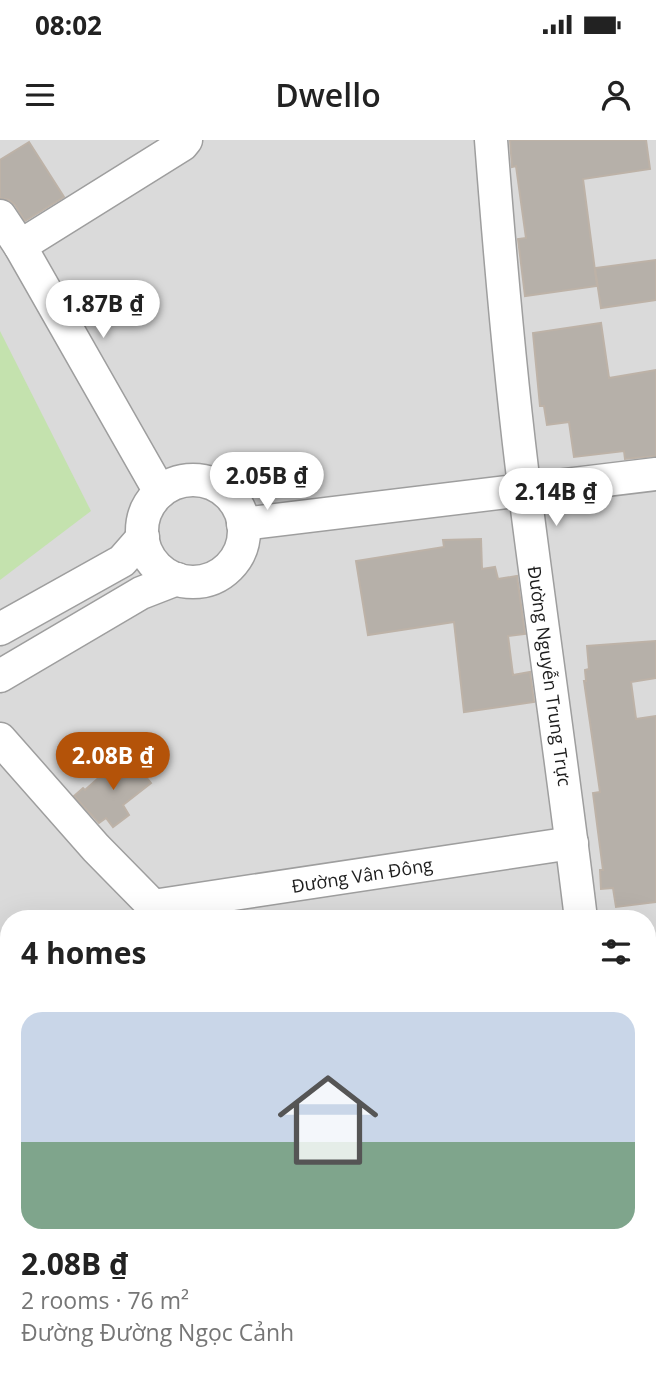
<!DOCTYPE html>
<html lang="en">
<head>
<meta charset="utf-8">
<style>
	:root { --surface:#fff; --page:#f2f2f2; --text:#222; --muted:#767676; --line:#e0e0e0; --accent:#b45309 }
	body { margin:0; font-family:"Open Sans",sans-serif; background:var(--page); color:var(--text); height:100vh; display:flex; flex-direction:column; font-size:26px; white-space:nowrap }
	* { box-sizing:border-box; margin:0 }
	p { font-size:23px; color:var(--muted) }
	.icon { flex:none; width:38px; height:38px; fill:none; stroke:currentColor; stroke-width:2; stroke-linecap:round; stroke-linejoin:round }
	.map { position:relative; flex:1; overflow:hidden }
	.details { position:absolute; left:0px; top:770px; width:656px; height:469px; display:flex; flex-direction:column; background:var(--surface); border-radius:28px 28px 0 0; box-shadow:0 7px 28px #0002 }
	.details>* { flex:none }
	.price { position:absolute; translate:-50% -60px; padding:0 16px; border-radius:24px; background:#fff; color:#222; font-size:23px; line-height:46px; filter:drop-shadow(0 2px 4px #0008) }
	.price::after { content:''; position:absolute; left:50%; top:42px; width:21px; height:16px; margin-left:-10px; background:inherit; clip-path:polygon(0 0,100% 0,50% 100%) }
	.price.current { background:var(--accent); color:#fff }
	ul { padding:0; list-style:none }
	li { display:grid; align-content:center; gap:14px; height:371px; padding:0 21px }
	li+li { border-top:2px solid var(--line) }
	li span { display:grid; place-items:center; height:217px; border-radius:21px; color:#555 }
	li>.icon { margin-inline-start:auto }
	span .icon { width:126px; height:126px; fill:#fffc; stroke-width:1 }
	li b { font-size:30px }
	h2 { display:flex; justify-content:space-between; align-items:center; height:84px; padding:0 21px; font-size:30px }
	.status { display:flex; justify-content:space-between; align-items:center; height:49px; padding:0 35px; background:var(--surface); direction:ltr }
	.status svg { height:19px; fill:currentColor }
	header { display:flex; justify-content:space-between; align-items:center; height:91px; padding:0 21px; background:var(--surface); font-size:32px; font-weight:600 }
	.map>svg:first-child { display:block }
	.residential { fill:#dadada; fill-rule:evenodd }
	.education { fill:#f9fbde }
	.grass { fill:#c4e2ae }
	.building { fill:#b6b0a9; stroke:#bdb2a7; stroke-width:2 }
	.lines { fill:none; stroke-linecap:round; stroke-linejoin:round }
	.minor-casing { stroke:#9e9e9e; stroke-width:35 }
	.minor { stroke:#fff; stroke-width:32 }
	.labels { text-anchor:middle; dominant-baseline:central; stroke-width:6; stroke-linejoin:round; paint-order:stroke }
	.street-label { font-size:18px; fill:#1d1d1d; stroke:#fff }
</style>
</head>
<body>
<div class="status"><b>08:02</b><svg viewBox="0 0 49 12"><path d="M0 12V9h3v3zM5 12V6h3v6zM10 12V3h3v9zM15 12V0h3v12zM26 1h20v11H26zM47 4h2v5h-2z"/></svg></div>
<header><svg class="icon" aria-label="menu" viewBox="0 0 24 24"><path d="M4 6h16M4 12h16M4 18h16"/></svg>Dwello<svg class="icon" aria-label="person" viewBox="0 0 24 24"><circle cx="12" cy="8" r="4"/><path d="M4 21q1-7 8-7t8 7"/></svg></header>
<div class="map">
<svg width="656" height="1239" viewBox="0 0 656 1239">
	<rect width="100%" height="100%" fill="#edeae3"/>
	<path class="residential" d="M0,0H656V1239H0ZM9,779H648V1230H9Z"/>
	<polygon class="education" points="27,1230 92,1230 101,1235 103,1239 3,1239"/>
	<polygon class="grass" points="0,191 91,371 0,440"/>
	<g class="building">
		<polygon points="510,0 646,0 650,29 583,39 597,146 525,156 518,99 526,98 516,26 512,27"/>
		<polygon points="29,2 64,57 25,81 15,65 9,60 0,58 0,20"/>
		<polygon points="656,120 656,160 601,168 595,128"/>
		<polygon points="601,183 609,238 656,230 656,316 625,319 624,311 574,317 569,282 547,285 544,266 540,266 533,193"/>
		<polygon points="481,399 482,429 495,427 498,439 517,436 525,494 508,496 513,535 530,532 534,562 464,572 454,482 368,495 356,421 444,407 443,400"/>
		<polygon points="656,501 656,538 631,542 636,579 656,576 656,762 616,767 613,748 601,749 600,730 603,730 593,653 600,652 584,541 586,541 585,530 589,529 587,506"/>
		<polygon points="122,617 134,629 137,626 151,643 123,665 129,675 113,687 106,678 99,683 74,656 83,648 85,650"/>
	</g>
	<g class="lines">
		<defs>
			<g id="minor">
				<path d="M491,0C500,118 510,236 525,353C543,495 564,637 581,779"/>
				<polyline points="0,76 20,106 160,352"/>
				<polyline points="20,106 182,5 186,0"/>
				<circle cx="193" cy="391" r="51"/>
				<polyline points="243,384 656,334"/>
				<polyline points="0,489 122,421 143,397"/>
				<polyline points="0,536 141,453 177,439"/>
				<polyline points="0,599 96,708 153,766 159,779"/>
				<polyline points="153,766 572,703"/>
				<polyline points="648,882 656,881"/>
				<polyline points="0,933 9,951"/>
				<polyline points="648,1077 656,1075"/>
				<polyline points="0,1199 9,1196"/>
				<polyline points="118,1230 121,1239"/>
				<polyline points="379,1230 382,1239"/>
				<polyline points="609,1230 612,1239"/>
			</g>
		</defs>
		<use href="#minor" class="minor-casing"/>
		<use href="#minor" class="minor"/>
	</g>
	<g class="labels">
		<g class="street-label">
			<text transform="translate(550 536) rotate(82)">Đường Nguyễn Trung Trực</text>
			<text transform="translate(362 735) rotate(-9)">Đường Vân Đông</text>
		</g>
	</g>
</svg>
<b class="price" style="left:103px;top:200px">1.87B ₫</b>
<b class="price" style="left:267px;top:372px">2.05B ₫</b>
<b class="price" style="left:556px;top:388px">2.14B ₫</b>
<b class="price current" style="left:113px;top:652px">2.08B ₫</b>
<section class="details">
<h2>4 homes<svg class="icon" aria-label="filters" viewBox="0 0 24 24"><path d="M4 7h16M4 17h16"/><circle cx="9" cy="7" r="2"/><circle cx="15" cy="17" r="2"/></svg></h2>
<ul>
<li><span style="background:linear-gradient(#c9d6e8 60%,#7fa58c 0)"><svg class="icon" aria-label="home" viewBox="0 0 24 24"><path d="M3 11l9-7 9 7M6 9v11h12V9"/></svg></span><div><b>2.08B ₫</b><p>2 rooms · 76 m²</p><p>Đường Đường Ngọc Cảnh</p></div></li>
</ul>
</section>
</div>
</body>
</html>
